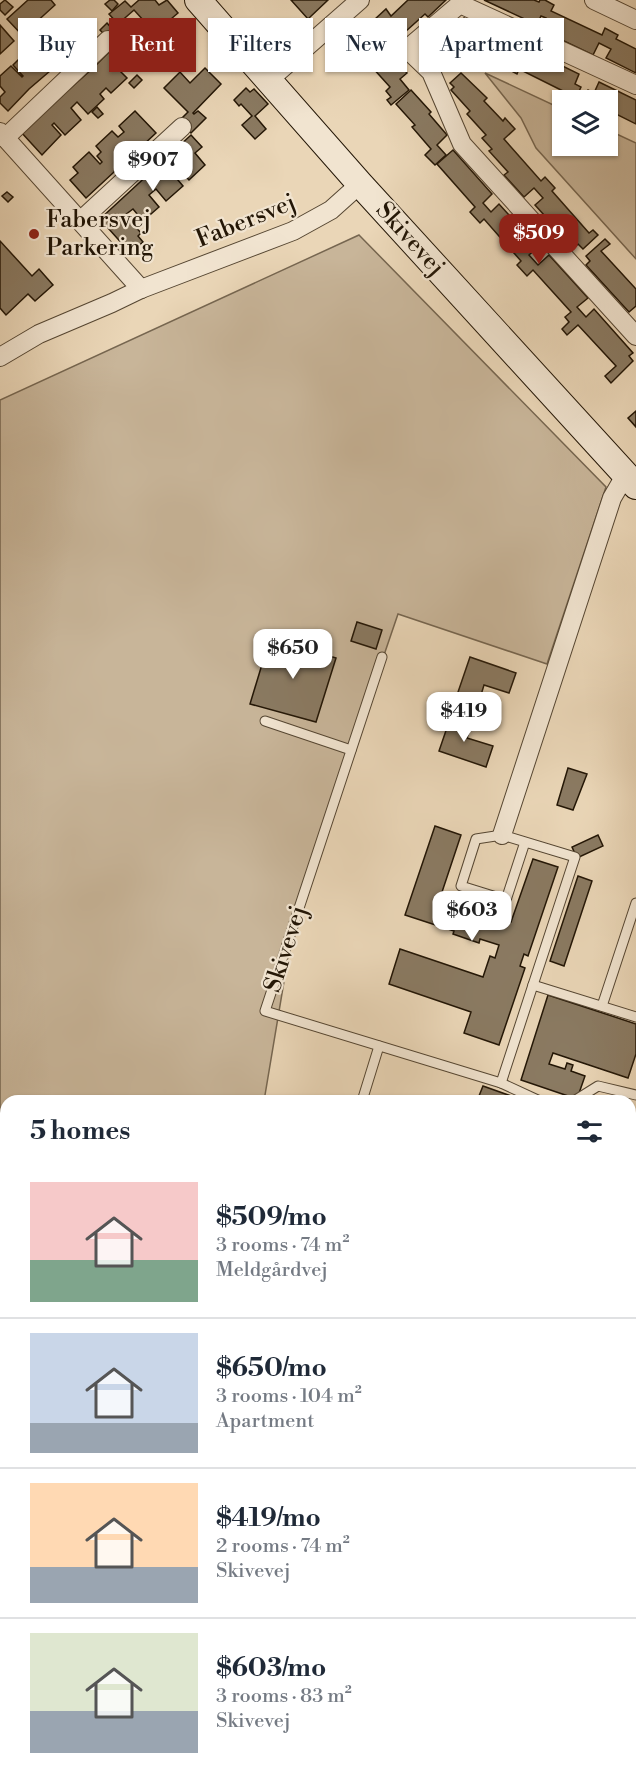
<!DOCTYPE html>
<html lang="en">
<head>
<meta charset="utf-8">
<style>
	:root { --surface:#fff; --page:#f2f2f3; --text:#1f2937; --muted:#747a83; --line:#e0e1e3; --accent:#8f2418 }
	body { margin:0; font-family:"Libre Bodoni",serif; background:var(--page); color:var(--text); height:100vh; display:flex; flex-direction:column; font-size:22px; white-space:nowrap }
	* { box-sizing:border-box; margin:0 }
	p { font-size:20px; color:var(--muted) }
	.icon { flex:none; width:33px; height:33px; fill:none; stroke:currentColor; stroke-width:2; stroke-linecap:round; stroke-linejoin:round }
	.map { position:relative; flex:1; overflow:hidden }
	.details { position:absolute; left:0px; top:1095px; width:636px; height:684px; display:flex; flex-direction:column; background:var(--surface); border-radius:18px 18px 0 0; box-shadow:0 2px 4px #0004 }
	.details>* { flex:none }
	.top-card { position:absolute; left:18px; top:18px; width:600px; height:54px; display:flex; gap:12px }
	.buttons { position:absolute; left:552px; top:90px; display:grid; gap:12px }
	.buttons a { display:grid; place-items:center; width:66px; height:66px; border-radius:0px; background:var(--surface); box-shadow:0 2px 4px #0004; font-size:30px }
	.price { position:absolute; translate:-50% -51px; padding:0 14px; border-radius:12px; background:#fff; color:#222; font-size:20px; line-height:39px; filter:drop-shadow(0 2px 3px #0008) }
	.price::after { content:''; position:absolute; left:50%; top:36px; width:18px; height:14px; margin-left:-9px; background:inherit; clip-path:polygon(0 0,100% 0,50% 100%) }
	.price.on { background:var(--accent); color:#fff }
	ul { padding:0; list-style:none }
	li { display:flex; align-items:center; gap:18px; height:150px; padding:0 30px }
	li+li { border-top:2px solid var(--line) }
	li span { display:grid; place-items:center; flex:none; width:168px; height:120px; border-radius:0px; color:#555 }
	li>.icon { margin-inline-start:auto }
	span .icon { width:72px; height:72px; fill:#fffc; stroke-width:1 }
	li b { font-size:26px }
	h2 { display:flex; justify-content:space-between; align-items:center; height:72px; padding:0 30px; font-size:26px }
	.pill { padding:0 21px; border-radius:0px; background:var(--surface); box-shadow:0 2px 4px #0004; font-size:21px; line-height:54px }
	.pill.on { background:var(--accent); color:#fff }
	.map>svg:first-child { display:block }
	.green { fill:#c8b599; stroke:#766650; stroke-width:1.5 }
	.building { fill:#8a7a62; stroke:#231606; stroke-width:1.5 }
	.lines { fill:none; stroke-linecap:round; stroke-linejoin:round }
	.lane-casing { stroke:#554632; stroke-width:11 }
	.street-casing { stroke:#554632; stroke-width:20 }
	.secondary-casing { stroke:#231606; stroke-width:28 }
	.lane { stroke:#f1e4d0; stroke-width:9 }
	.street { stroke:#f1e4d0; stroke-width:18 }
	.secondary { stroke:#f1e4d0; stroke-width:26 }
	.poi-dot { fill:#8f2418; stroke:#f1e4d0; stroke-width:2 }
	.labels { text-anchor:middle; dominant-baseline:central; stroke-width:4.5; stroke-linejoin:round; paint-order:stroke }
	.poi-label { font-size:24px; fill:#231606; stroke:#f1e4d0; text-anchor:start }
	.street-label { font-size:24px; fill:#231606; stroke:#f1e4d0 }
</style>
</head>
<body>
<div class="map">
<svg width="636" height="1779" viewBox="0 0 636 1779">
	<rect width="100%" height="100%" fill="#ead6b7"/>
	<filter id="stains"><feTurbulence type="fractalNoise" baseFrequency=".00333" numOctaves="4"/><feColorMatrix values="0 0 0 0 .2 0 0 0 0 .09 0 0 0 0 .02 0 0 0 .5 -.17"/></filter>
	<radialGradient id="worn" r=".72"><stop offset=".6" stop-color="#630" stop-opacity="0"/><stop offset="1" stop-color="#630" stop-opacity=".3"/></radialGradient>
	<g class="green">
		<polygon points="485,73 562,109 562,146 608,146 608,130 636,143 636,259 536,148 521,118"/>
		<polygon points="359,235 606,487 547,664 398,614 295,916 264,1101 6,1101 6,1773 524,1773 523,1779 0,1779 0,400"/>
	</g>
	<g class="building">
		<polygon points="5,0 13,7 5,15 0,10 0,4"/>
		<polygon points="28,0 51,0 55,5 22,35 7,19"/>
		<polygon points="110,0 114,0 118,4 112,11 105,4"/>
		<polygon points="139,0 155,0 159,5 167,0 178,13 171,19 173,21 150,42 137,27 144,21 134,10 118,24 109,14 125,1 131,7"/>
		<polygon points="291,0 328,0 308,19"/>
		<polygon points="408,0 446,0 428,17 425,14 405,32 398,25 394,29 391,26 385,31 374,20 386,9 391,16"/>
		<polygon points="484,0 534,0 539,2 540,0 545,0 554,5 551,11 602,35 605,28 618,35 616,39 636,49 636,73 606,58 611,49 599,43 593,55 541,30 546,18 541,16 538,22 532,19 531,22"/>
		<polygon points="464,18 516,44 512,53 523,59 528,49 579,74 575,84 581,87 575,100 568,97 569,94 519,69 517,74 504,67 506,62 456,38 450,49 443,46 454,23 460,26"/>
		<polygon points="256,20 263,28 258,33 251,26"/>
		<polygon points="107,23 129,48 128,49 131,52 124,58 120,56 128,65 121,72 127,78 111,93 106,88 100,94 104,99 88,114 77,102 71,108 81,120 65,135 54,123 52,125 61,135 42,155 21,132 92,69 113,48 115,50 117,48 100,30"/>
		<polygon points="57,24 78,47 29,89 8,111 0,103 0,97 5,92 0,86 0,76 11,66 22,77 23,76 13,65 34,44 40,51 46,45 40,39"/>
		<polygon points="0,25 14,41 0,54"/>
		<polygon points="371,28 390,50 388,52 407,73 400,79 409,90 391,105 387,100 391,97 386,91 390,87 371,66 374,63 355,42"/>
		<polygon points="205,68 221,84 193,113 194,114 198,111 206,118 191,133 179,121 188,112 164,88 180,72 190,83"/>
		<polygon points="461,73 487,98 484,101 503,121 505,118 515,129 504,139 541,181 545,177 555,188 552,191 589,233 593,230 598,235 583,249 578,244 574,248 535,205 543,198 534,188 524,197 504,175 508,172 489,151 492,149 482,138 486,135 467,114 470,111 451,90 454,87 450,83"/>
		<polygon points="137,75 142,80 134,88 129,83"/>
		<polygon points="599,82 636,100 636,124 608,110 608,100 582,100 588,90 594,93"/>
		<polygon points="246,88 250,92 254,89 268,104 255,116 266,129 255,139 242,125 252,116 241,104 239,106 234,100"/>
		<polygon points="411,90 431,112 429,114 447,135 437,145 446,155 435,165 425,155 431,149 412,127 415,125 396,104"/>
		<polygon points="97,107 103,114 98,118 92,112"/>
		<polygon points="135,111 156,133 86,198 70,180 78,173 73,167 89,152 100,164 102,162 97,156 101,152 96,146 112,131 118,137 124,132 119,126"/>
		<polygon points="191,135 202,147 195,153 205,165 189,180 178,168 172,173 183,186 166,201 156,189 149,195 159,207 143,221 133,209 125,215 141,233 138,236 143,242 135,249 129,243 125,247 100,219"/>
		<polygon points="453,150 492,194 483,203 491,212 499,204 538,247 529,255 538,265 549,255 588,298 577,307 586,317 594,309 633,353 629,356 633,361 611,383 605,376 616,366 578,325 567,335 562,329 569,322 565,317 571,312 533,270 527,276 517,265 521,261 484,219 480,223 470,212 475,207 437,164"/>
		<polygon points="7,192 13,197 8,202 2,196"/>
		<polygon points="605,239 610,244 601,251 636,289 636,306 629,312 586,265 590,261 586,256"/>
		<polygon points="0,241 32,276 39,269 53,285 35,301 28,294 6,315 0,308"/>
		<polygon points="636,411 636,427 628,418"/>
		<polygon points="357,622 382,630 376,649 351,641"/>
		<polygon points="270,638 336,658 316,722 250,704"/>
		<polygon points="470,657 516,673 509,693 484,685 478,705 456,698"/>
		<polygon points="451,716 472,723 467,738 493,746 486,767 439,751"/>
		<polygon points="568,768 587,774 573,810 557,805"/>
		<polygon points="435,826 461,835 440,898 463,906 464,901 489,910 488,914 511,922 533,859 558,867 528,956 524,954 520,966 525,968 499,1045 464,1033 471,1012 389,984 400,949 483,977 490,956 495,958 499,945 480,939 479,943 453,934 454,931 405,915"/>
		<polygon points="598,835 603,846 577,858 572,847"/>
		<polygon points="578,876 592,881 564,966 550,961"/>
		<polygon points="548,995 636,1024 636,1054 628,1078 553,1053 549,1064 565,1069 567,1063 573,1065 571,1071 585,1076 577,1099 521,1080"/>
		<polygon points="483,1086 514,1097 513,1101 477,1101"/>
		<polygon points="630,1178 635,1180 636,1183 636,1226 630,1242"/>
		<polygon points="633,1677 636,1678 636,1758 633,1768 630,1768 630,1686"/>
	</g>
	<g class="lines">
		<defs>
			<g id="lane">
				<polyline points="382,657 265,1011 501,1083 540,1101"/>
				<polyline points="265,721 351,750"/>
				<polyline points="525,842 506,900 461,886 476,839 502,835 575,857 533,985"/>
				<polyline points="602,1006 636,903"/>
				<polyline points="501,1083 533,985 636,1017"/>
				<polyline points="362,1101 379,1046"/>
				<polyline points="574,1101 598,1086 636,1095"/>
				<polyline points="630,1166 636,1166"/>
				<polyline points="630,1301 636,1281"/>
			</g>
			<g id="street">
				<polyline points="594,0 636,20"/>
				<polyline points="270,79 360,0"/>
				<polyline points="636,85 460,4 407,49 431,72 462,144 636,336"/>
				<polyline points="0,132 141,289"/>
				<polyline points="5,138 108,40"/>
				<polyline points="80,221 182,127"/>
				<polyline points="0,357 39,334 112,303 141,289 293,231 331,210 360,184"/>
				<polyline points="502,835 612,498 626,474"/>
			</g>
			<polyline id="secondary" points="198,0 360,184 636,486"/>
		</defs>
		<use href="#lane" class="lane-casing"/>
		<use href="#street" class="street-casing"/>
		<use href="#secondary" class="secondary-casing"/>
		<use href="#lane" class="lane"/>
		<use href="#street" class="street"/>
		<use href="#secondary" class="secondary"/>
	</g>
	<circle class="poi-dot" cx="34" cy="234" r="6"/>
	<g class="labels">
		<g class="poi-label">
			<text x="46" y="220">Fabersvej<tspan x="46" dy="28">Parkering</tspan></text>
		</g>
		<g class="street-label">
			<text transform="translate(246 221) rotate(-22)">Fabersvej</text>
			<text transform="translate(410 239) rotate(48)">Skivevej</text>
			<text transform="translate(286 949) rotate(-72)">Skivevej</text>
		</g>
	</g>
	<rect width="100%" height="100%" filter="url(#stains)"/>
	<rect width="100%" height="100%" fill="url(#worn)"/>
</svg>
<div class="buttons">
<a><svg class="icon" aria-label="layers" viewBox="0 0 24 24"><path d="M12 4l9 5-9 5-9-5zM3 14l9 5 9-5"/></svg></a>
</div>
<b class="price" style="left:153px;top:192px">$907</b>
<b class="price on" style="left:539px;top:265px">$509</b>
<b class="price" style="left:293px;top:680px">$650</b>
<b class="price" style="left:464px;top:743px">$419</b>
<b class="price" style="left:472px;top:942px">$603</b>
<div class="top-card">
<a class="pill">Buy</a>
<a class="pill on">Rent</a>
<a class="pill">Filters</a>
<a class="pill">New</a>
<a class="pill">Apartment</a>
</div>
<section class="details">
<h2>5 homes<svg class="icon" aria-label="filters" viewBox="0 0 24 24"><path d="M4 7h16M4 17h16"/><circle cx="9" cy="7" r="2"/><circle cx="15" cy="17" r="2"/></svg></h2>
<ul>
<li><span style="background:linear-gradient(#f6c9c9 65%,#7fa58c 0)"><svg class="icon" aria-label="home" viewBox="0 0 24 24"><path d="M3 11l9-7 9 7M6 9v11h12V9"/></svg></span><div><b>$509/mo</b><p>3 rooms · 74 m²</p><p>Meldgårdvej</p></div></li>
<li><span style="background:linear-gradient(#c9d6e8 75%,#9aa5b1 0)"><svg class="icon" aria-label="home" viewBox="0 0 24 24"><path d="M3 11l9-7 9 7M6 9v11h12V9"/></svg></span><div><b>$650/mo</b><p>3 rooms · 104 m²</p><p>Apartment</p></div></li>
<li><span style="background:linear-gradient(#ffd9b3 70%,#9aa5b1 0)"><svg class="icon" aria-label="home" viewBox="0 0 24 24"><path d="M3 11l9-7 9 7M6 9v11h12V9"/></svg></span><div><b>$419/mo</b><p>2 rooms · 74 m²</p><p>Skivevej</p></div></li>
<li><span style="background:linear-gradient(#dfe7d0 65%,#9aa5b1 0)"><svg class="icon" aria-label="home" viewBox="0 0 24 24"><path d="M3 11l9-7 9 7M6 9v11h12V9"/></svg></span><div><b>$603/mo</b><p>3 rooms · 83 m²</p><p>Skivevej</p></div></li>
</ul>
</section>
</div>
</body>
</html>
